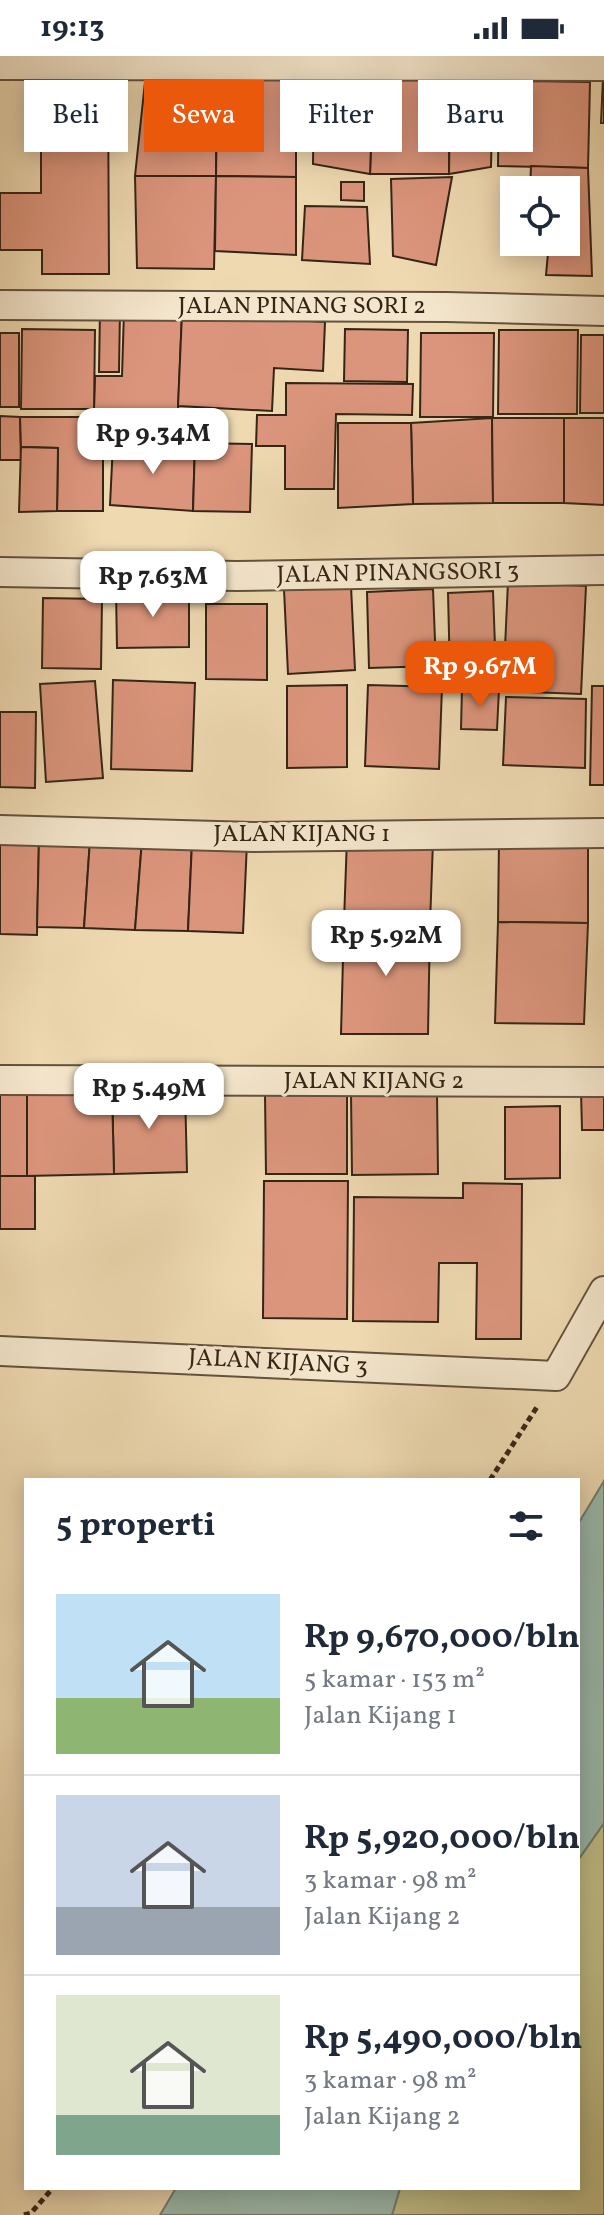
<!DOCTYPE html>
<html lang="id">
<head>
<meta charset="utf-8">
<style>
	:root { --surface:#fff; --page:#f6f6f7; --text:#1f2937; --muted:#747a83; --line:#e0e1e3; --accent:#ea580c }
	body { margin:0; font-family:Vollkorn,serif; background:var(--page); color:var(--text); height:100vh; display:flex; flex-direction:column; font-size:30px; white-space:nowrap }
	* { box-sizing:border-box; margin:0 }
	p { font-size:26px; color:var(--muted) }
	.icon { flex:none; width:44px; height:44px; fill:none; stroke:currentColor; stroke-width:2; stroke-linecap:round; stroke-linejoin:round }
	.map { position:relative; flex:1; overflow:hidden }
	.details { position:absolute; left:24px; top:1422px; width:556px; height:712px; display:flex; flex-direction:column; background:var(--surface); border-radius:0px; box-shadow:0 4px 20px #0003 }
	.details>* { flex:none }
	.top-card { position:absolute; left:24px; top:24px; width:556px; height:72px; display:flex; gap:16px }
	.buttons { position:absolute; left:500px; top:120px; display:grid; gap:16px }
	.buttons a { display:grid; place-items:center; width:80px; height:80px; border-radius:0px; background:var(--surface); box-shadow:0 4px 20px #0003; font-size:40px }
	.price { position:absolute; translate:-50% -68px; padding:0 18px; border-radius:16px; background:#fff; color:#222; font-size:26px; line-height:52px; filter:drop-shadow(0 2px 4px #0008) }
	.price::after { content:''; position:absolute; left:50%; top:48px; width:24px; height:18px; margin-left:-12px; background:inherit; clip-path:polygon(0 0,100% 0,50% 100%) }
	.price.on { background:var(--accent); color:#fff }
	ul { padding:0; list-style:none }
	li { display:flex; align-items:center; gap:24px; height:200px; padding:0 32px }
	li+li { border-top:2px solid var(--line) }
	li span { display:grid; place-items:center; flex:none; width:224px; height:160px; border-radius:0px; color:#555 }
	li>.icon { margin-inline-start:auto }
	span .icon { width:96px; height:96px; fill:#fffc; stroke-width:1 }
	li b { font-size:34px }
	h2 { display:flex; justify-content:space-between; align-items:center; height:96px; padding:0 32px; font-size:34px }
	.tag { padding:0 28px; border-radius:0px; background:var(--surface); box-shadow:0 4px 20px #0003; font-size:28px; line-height:72px }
	.tag.on { background:var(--accent); color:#fff }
	.status { display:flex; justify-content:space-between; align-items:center; height:56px; padding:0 40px; background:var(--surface); direction:ltr }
	.status svg { height:22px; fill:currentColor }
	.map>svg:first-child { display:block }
	.green { fill:#c0bd87; stroke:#7a714e; stroke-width:2 }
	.water { fill:#99baad; stroke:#717e71; stroke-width:2 }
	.building { fill:#db957c; stroke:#352516; stroke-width:2 }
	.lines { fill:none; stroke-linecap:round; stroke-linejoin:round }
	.street-casing { stroke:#63523d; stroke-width:32 }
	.path { stroke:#352516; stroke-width:5; stroke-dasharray:6 4; stroke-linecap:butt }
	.street { stroke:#f4e6cc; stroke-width:28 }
	.labels { text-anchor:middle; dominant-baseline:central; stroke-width:6; stroke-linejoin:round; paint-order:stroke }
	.street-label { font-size:24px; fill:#352516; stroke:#f4e6cc }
</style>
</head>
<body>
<div class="status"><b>19:13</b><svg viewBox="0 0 49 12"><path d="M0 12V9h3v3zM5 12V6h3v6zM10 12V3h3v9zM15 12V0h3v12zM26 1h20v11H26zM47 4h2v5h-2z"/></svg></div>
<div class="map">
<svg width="604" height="2159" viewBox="0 0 604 2159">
	<rect width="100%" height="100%" fill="#eed9b1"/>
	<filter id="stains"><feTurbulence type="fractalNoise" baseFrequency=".0025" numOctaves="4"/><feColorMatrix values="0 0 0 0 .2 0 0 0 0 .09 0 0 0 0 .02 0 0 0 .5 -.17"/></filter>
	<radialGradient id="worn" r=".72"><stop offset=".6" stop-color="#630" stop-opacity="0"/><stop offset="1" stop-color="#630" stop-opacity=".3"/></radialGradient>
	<polygon class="green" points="604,1767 604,2159 392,2159 400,2132 578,2132 578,1804"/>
	<g class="water">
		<polygon points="604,1425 604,1767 578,1804 578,1468"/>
		<polygon points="176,2132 400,2132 392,2159 160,2159"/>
	</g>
	<g class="building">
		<polygon points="373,21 424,23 423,36 450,36 449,118 370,118"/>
		<polygon points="603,21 604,21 604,67 601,67"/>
		<polygon points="217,22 216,120 135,120 145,26"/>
		<polygon points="238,22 296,22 296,121 216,120 217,51 237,51"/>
		<polygon points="41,25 108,25 109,218 42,218 42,194 0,194 0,137 41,137"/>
		<polygon points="529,25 590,26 588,112 498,110 499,40 529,41"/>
		<polygon points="373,33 370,118 313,108 314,34"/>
		<polygon points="478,35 478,60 492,64 491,111 449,118 450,42"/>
		<polygon points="531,110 588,112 592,220 546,219 549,186 566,186 566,134 530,134"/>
		<polygon points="135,120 216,120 214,213 137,212"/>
		<polygon points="216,120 296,121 296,199 215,195"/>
		<polygon points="452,121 436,209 393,200 391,123"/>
		<polygon points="341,126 364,126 364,145 341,144"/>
		<polygon points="305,150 367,151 370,208 302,204"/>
		<polygon points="100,254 120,254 119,316 99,316"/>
		<polygon points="124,255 182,257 178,356 94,353 95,320 122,320"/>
		<polygon points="182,257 325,266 323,315 274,312 272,355 178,350"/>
		<polygon points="22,273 95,274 94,353 21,353"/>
		<polygon points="345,273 408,274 407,326 344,325"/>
		<polygon points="499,274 578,274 577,358 498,358"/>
		<rect x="0" y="277" width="19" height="74"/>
		<polygon points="421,277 494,277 493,361 420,361"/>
		<polygon points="581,279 604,279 604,357 580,357"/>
		<polygon points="286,327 413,328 412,359 336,358 334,433 285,433 285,390 256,390 257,359 286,359"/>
		<polygon points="119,358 171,359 170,382 119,381"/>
		<polygon points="0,360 20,361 21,404 0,404"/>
		<polygon points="20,361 103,361 103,455 57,455 58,392 21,391"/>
		<polygon points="492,362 493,447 413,448 411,367"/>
		<polygon points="492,362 564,362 564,447 493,447"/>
		<polygon points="564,362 604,362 604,449 564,447"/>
		<polygon points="338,367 411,367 413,448 338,452"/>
		<polygon points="113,387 195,387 193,455 110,449"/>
		<polygon points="195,387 252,388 250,456 193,455"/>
		<polygon points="21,391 58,392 57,455 19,456"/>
		<polygon points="508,526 586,530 581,638 503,635"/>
		<polygon points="351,530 355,614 288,618 284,533"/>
		<polygon points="433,533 436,610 369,612 367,536"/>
		<polygon points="116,535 189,535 189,591 117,592"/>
		<polygon points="493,535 496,618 450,619 448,537"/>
		<polygon points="43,542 102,543 101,613 42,612"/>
		<polygon points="206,548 267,548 267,624 206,623"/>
		<polygon points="113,624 195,627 192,715 111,713"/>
		<polygon points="95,625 103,722 46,726 40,628"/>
		<polygon points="347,629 347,711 287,712 287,630"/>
		<polygon points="368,629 442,631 439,713 365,710"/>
		<polygon points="592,630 604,630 604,729 590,729"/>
		<polygon points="462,632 499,633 497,674 461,673"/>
		<polygon points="506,641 586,643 585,712 503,709"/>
		<polygon points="0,656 36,656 35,732 0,731"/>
		<polygon points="347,782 433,785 430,868 344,865"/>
		<polygon points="0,784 39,784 37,879 0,878"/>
		<polygon points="39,784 90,784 84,872 37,871"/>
		<polygon points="90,784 142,784 135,874 84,872"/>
		<polygon points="142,784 192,786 188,875 135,874"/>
		<polygon points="499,784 588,785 588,867 498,866"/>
		<polygon points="192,786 247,786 243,877 188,875"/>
		<polygon points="344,865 430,868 428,978 341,978"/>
		<polygon points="498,866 588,867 584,968 495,967"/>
		<polygon points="185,1033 187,1116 114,1118 112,1034"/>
		<polygon points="112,1034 114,1118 27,1120 27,1035"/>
		<rect x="0" y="1035" width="27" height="85"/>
		<polygon points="581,1035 604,1035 604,1074 582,1074"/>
		<polygon points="437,1036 438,1118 352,1119 351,1037"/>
		<polygon points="265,1038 347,1038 347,1118 266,1118"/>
		<polygon points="560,1050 560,1122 505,1123 505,1051"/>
		<rect x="0" y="1120" width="35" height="53"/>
		<polygon points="264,1125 348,1125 347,1263 263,1262"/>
		<polygon points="463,1127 522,1128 521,1283 476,1283 477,1207 439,1207 438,1266 353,1265 354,1141 463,1142"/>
	</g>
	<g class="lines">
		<defs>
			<g id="street">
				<polyline points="0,9 604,10"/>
				<polyline points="0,249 447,251 604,255"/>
				<polyline points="0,516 237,520 604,514"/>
				<polyline points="0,774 253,781 604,777"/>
				<polyline points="0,1024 604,1026"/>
				<polyline points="0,1295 556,1320 604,1235"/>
			</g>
		</defs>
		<use href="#street" class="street-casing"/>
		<g class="path">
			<polyline points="490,1424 537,1351"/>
			<polyline points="24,2159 31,2157 53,2132"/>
		</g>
		<use href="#street" class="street"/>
	</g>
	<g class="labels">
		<g class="street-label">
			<text x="302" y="251">JALAN PINANG SORI 2</text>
			<text transform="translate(398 518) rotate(-1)">JALAN PINANGSORI 3</text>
			<text x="302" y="779">JALAN KIJANG 1</text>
			<text x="374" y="1026">JALAN KIJANG 2</text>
			<text transform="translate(278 1307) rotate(3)">JALAN KIJANG 3</text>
		</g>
	</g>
	<rect width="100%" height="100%" filter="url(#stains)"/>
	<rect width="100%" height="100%" fill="url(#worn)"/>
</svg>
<div class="buttons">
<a><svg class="icon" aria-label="locate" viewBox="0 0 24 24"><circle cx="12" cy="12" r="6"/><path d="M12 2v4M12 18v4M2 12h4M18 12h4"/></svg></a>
</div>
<b class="price" style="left:153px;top:420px">Rp 9.34M</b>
<b class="price" style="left:153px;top:563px">Rp 7.63M</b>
<b class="price on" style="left:480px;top:653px">Rp 9.67M</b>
<b class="price" style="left:386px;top:922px">Rp 5.92M</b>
<b class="price" style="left:149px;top:1075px">Rp 5.49M</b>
<div class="top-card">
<a class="tag">Beli</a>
<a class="tag on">Sewa</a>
<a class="tag">Filter</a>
<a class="tag">Baru</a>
</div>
<section class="details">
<h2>5 properti<svg class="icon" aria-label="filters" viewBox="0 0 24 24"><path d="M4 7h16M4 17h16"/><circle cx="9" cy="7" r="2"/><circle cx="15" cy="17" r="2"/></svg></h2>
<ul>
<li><span style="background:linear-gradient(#bfe0f5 65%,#8fb573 0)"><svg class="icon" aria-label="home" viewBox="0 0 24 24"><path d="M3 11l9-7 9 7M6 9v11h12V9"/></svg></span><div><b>Rp 9,670,000/bln</b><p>5 kamar · 153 m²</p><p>Jalan Kijang 1</p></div></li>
<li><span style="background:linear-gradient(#c9d6e8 70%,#9aa5b1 0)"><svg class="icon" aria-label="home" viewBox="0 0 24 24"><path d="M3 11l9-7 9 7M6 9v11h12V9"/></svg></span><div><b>Rp 5,920,000/bln</b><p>3 kamar · 98 m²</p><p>Jalan Kijang 2</p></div></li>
<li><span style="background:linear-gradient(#dfe7d0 75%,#7fa58c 0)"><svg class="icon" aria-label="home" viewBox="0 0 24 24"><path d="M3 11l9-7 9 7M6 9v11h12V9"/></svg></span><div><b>Rp 5,490,000/bln</b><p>3 kamar · 98 m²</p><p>Jalan Kijang 2</p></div></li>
</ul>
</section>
</div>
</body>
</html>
